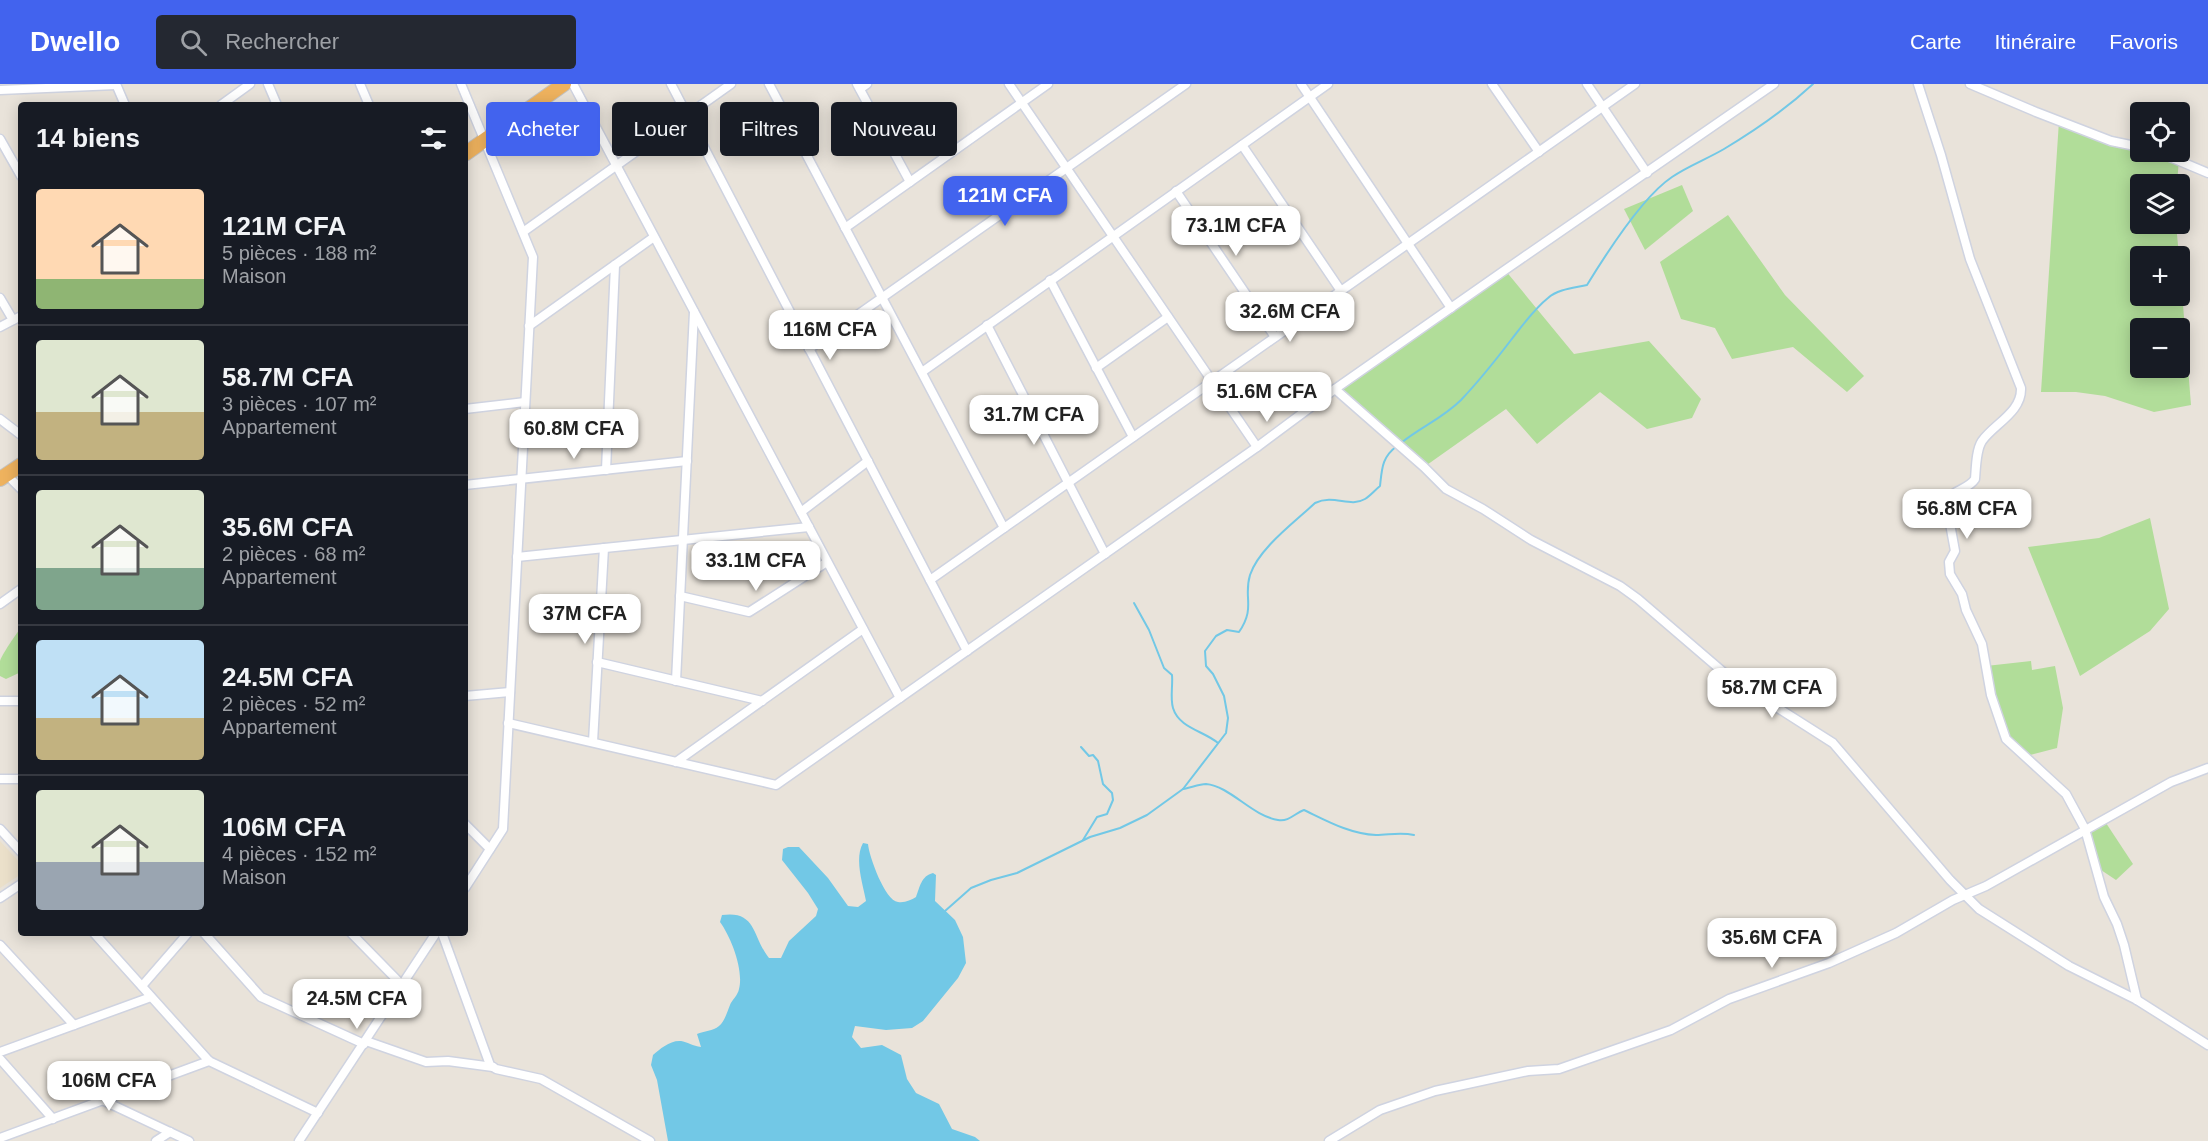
<!DOCTYPE html>
<html lang="fr">
<head>
<meta charset="utf-8">
<style>
	:root { --surface:#171b24; --page:#242831; --text:#f1f3f6; --muted:#9ea1a6; --line:#363941; --accent:#4263ee }
	body { margin:0; font-family:Helvetica,sans-serif; background:var(--page); color:var(--text); height:100vh; display:flex; flex-direction:column; font-size:22px; white-space:nowrap }
	* { box-sizing:border-box; margin:0 }
	p { font-size:20px; color:var(--muted) }
	.icon { flex:none; width:33px; height:33px; fill:none; stroke:currentColor; stroke-width:2; stroke-linecap:round; stroke-linejoin:round }
	.map { position:relative; flex:1; overflow:hidden }
	.details { position:absolute; left:18px; top:18px; width:450px; height:834px; display:flex; flex-direction:column; background:var(--surface); border-radius:6px; box-shadow:0 3px 15px #0003 }
	.details>* { flex:none }
	.banner { position:absolute; left:486px; top:18px; width:570px; height:54px; display:flex; gap:12px }
	.buttons { position:absolute; left:2130px; top:18px; display:grid; gap:12px }
	.buttons a { display:grid; place-items:center; width:60px; height:60px; border-radius:6px; background:var(--surface); box-shadow:0 3px 15px #0003; font-size:30px }
	.price { position:absolute; translate:-50% -51px; padding:0 14px; border-radius:12px; background:#fff; color:#222; font-size:20px; line-height:39px; filter:drop-shadow(0 2px 3px #0008) }
	.price::after { content:''; position:absolute; left:50%; top:36px; width:18px; height:14px; margin-left:-9px; background:inherit; clip-path:polygon(0 0,100% 0,50% 100%) }
	.price.current { background:var(--accent); color:#fff }
	ul { padding:0; list-style:none }
	li { display:flex; align-items:center; gap:18px; height:150px; padding:0 18px }
	li+li { border-top:2px solid var(--line) }
	li span { display:grid; place-items:center; flex:none; width:168px; height:120px; border-radius:6px; color:#555 }
	li>.icon { margin-inline-start:auto }
	span .icon { width:72px; height:72px; fill:#fffc; stroke-width:1 }
	li b { font-size:26px }
	h2 { display:flex; justify-content:space-between; align-items:center; height:72px; padding:0 18px; font-size:26px }
	.chip { padding:0 21px; border-radius:6px; background:var(--surface); box-shadow:0 3px 15px #0003; font-size:21px; line-height:54px }
	.chip.current { background:var(--accent); color:#fff }
	header { display:flex; align-items:center; gap:36px; box-sizing:border-box; height:84px; padding:0 30px; background:var(--accent); color:#fff }
	header strong { font-size:28px }
	nav { display:flex; gap:33px; margin-inline-start:auto; font-size:21px }
	.search { width:420px; height:54px; background:var(--page); display:flex; align-items:center; gap:15px; box-sizing:border-box; padding:0 21px; border-radius:6px; color:var(--muted); font-size:22px }
	.map>svg:first-child { display:block }
	.education { fill:#ebe0ca }
	.green { fill:#b1dd99; fill-rule:evenodd }
	.water { fill:#72c8e6 }
	.lines { fill:none; stroke-linecap:round; stroke-linejoin:round }
	.stream { stroke:#72c8e6; stroke-width:2 }
	.minor-casing { stroke:#cfd3e0; stroke-width:11 }
	.trunk-casing { stroke:#c3c3c3; stroke-width:16 }
	.minor { stroke:#fff; stroke-width:8 }
	.trunk { stroke:#eeb25e; stroke-width:14 }
</style>
</head>
<body>
<header>
<strong>Dwello</strong>
<div class="search"><svg class="icon" aria-label="search" viewBox="0 0 24 24"><circle cx="10" cy="10" r="6"/><path d="M15 15l6 6"/></svg>Rechercher</div>
<nav><a>Carte</a><a>Itinéraire</a><a>Favoris</a></nav>
</header>
<div class="map">
<svg width="2208" height="1057" viewBox="0 0 2208 1057">
	<rect width="100%" height="100%" fill="#e9e3da"/>
	<polygon class="education" points="0,757 21,780 21,790 0,804"/>
	<g class="green">
		<path d="M2059,37L2140,63V68H2158L2179,75L2177,100H2140V140H2176L2179,172H2140V212H2180V183L2191,321L2154,328L2105,312L2076,308H2041ZM2140,244H2180V284H2140Z"/>
		<polygon points="1682,101 1693,127 1645,166 1624,125"/>
		<polygon points="1728,131 1785,211 1864,292 1847,308 1793,263 1732,275 1715,244 1681,235 1660,178"/>
		<polygon points="1505,186 1574,270 1649,257 1701,315 1692,334 1647,345 1600,308 1537,360 1506,325 1424,383 1335,305"/>
		<polygon points="2150,434 2169,525 2150,547 2080,592 2028,463 2099,454"/>
		<path d="M21,544V588L6,595L0,592C0,587 0,581 0,577C1,572 17,548 21,544Z"/>
		<polygon points="2031,577 2032,586 2055,582 2063,624 2057,664 2026,672 2006,655 1986,582"/>
		<polygon points="2106,739 2133,780 2116,796 2101,786 2090,747"/>
	</g>
	<path class="water" d="M863,759L868,760C869,772 885,817 898,818C905,819 911,816 916,813C920,803 921,792 933,789L936,791L935,817L955,836L963,853L966,879L958,894L923,937L912,944L886,946L855,942L852,953L861,964L882,961L901,971L907,995L916,1009L939,1020L952,1045L975,1053L980,1057H668L657,996L651,981L653,971C660,965 670,956 681,957C687,958 693,962 701,963L697,950C704,947 713,947 719,942C725,937 727,928 730,921C732,916 738,911 739,905C744,886 731,853 720,838L722,831C757,826 752,853 769,874H781L789,857L816,832L818,825L808,809L782,776L783,765L788,763H799L828,794L848,822L858,823L866,817C863,800 854,775 863,759Z"/>
	<g class="lines">
		<g class="stream">
			<path d="M1401,359C1421,343 1443,334 1461,316C1479,297 1495,277 1511,256C1522,242 1534,225 1548,214C1558,205 1574,204 1587,201C1606,170 1642,113 1672,93C1688,82 1707,75 1724,65C1756,46 1786,25 1813,0"/>
			<path d="M1134,519L1149,546L1164,584L1172,591C1173,601 1170,614 1173,624C1179,644 1204,647 1218,659"/>
			<polyline points="1081,663 1089,672 1093,671 1098,677 1103,700 1112,709 1113,716 1107,730 1097,733 1083,756"/>
			<path d="M1183,705C1190,704 1199,700 1206,700C1230,702 1252,732 1278,736C1289,738 1295,729 1304,726C1327,737 1350,750 1376,751C1389,751 1400,748 1414,751"/>
			<path d="M945,827L971,804L991,796L1017,789L1090,753L1120,744L1147,731L1183,705L1226,649L1228,634L1224,612L1213,590L1206,582L1205,567L1216,552L1227,546L1239,548C1256,523 1243,514 1250,491C1259,464 1295,438 1315,419C1334,410 1350,424 1365,415C1370,412 1375,406 1380,402C1382,384 1382,373 1397,362"/>
		</g>
		<defs>
			<g id="minor">
				<polyline points="116,0 125,21"/>
				<polyline points="268,0 277,21"/>
				<polyline points="360,0 369,21"/>
				<polyline points="461,0 533,173 503,745 465,804"/>
				<polyline points="573,0 900,614"/>
				<polyline points="671,0 967,567"/>
				<polyline points="769,0 1004,444"/>
				<polyline points="857,0 910,98"/>
				<polyline points="1009,0 1257,363"/>
				<polyline points="1301,0 1451,224"/>
				<polyline points="1492,0 1539,68"/>
				<polyline points="1587,0 1647,89"/>
				<path d="M1918,0L1941,71L1970,175L2021,304C2022,328 1994,340 1982,357C1976,366 1976,384 1975,395C1968,406 1953,405 1946,418L1955,467L1949,478L1950,490L1962,510L1966,526L1982,560L1991,611L2006,655L2066,710L2085,745L2104,813L2117,840L2124,861L2137,916"/>
				<polyline points="1970,0 2036,28 2111,57 2140,63"/>
				<polyline points="860,5 867,0"/>
				<polyline points="0,6 116,1"/>
				<polyline points="221,21 250,0"/>
				<polyline points="0,55 21,92"/>
				<polyline points="1242,61 1341,207"/>
				<polyline points="2158,68 2208,89"/>
				<polyline points="1176,107 1275,253"/>
				<polyline points="845,144 1048,0"/>
				<polyline points="523,148 731,0"/>
				<polyline points="1050,196 1133,353"/>
				<polyline points="0,214 13,236"/>
				<polyline points="987,241 1105,470"/>
				<polyline points="529,242 654,153"/>
				<polyline points="0,243 21,232"/>
				<polyline points="809,265 1186,0"/>
				<polyline points="1096,284 1168,233"/>
				<polyline points="922,288 1328,0"/>
				<polyline points="1335,305 1424,383 1446,405 1483,425 1531,456 1620,502 1638,515 1729,593 1833,659 1950,796 1979,825 2069,882 2137,916 2208,961"/>
				<polyline points="465,325 525,318"/>
				<polyline points="0,335 21,351"/>
				<polyline points="606,386 615,181"/>
				<polyline points="7,391 21,405"/>
				<polyline points="465,401 687,377"/>
				<polyline points="801,428 868,377"/>
				<polyline points="517,473 809,443"/>
				<polyline points="930,496 1635,0"/>
				<polyline points="680,512 749,528 827,478"/>
				<polyline points="0,520 21,505"/>
				<polyline points="597,578 762,617"/>
				<polyline points="676,597 694,228"/>
				<polyline points="465,612 510,608"/>
				<polyline points="0,617 21,617"/>
				<polyline points="508,639 776,701 1257,363 1335,305 1505,186 1774,0"/>
				<polyline points="593,658 604,464"/>
				<polyline points="676,678 863,545"/>
				<polyline points="0,695 21,695"/>
				<polyline points="465,740 490,765"/>
				<polyline points="0,745 21,768"/>
				<polyline points="0,814 21,800"/>
				<polyline points="94,849 209,977 318,1029"/>
				<polyline points="204,849 261,913 364,960"/>
				<polyline points="351,849 402,901"/>
				<polyline points="442,849 490,981 496,985 541,995 650,1057"/>
				<polyline points="0,861 74,941"/>
				<polyline points="142,902 188,849"/>
				<polyline points="366,957 426,978 448,977 493,983"/>
				<polyline points="0,968 151,913"/>
				<polyline points="0,975 53,1035"/>
				<polyline points="102,1016 189,1057"/>
				<polyline points="0,1054 209,977"/>
				<polyline points="156,1057 170,1048"/>
				<polyline points="299,1057 436,849"/>
				<polyline points="1329,1057 1380,1026 1435,1007 1528,987 1559,985 1671,946 1729,915 1829,879 1896,849 1953,816 1986,802 2171,698 2208,684"/>
			</g>
			<g id="trunk">
				<polyline points="465,70 564,0"/>
				<polyline points="0,395 21,381"/>
			</g>
		</defs>
		<use href="#minor" class="minor-casing"/>
		<use href="#trunk" class="trunk-casing"/>
		<use href="#minor" class="minor"/>
		<use href="#trunk" class="trunk"/>
	</g>
</svg>
<div class="buttons">
<a><svg class="icon" aria-label="locate" viewBox="0 0 24 24"><circle cx="12" cy="12" r="6"/><path d="M12 2v4M12 18v4M2 12h4M18 12h4"/></svg></a>
<a><svg class="icon" aria-label="layers" viewBox="0 0 24 24"><path d="M12 4l9 5-9 5-9-5zM3 14l9 5 9-5"/></svg></a>
<a>+</a>
<a>−</a>
</div>
<b class="price current" style="left:1005px;top:143px">121M CFA</b>
<b class="price" style="left:1236px;top:173px">73.1M CFA</b>
<b class="price" style="left:1290px;top:259px">32.6M CFA</b>
<b class="price" style="left:830px;top:277px">116M CFA</b>
<b class="price" style="left:1267px;top:339px">51.6M CFA</b>
<b class="price" style="left:1034px;top:362px">31.7M CFA</b>
<b class="price" style="left:574px;top:376px">60.8M CFA</b>
<b class="price" style="left:1967px;top:456px">56.8M CFA</b>
<b class="price" style="left:756px;top:508px">33.1M CFA</b>
<b class="price" style="left:585px;top:561px">37M CFA</b>
<b class="price" style="left:1772px;top:635px">58.7M CFA</b>
<b class="price" style="left:1772px;top:885px">35.6M CFA</b>
<b class="price" style="left:357px;top:946px">24.5M CFA</b>
<b class="price" style="left:109px;top:1028px">106M CFA</b>
<div class="banner">
<a class="chip current">Acheter</a>
<a class="chip">Louer</a>
<a class="chip">Filtres</a>
<a class="chip">Nouveau</a>
</div>
<section class="details">
<h2>14 biens<svg class="icon" aria-label="filters" viewBox="0 0 24 24"><path d="M4 7h16M4 17h16"/><circle cx="9" cy="7" r="2"/><circle cx="15" cy="17" r="2"/></svg></h2>
<ul>
<li><span style="background:linear-gradient(#ffd9b3 75%,#8fb573 0)"><svg class="icon" aria-label="home" viewBox="0 0 24 24"><path d="M3 11l9-7 9 7M6 9v11h12V9"/></svg></span><div><b>121M CFA</b><p>5 pièces · 188 m²</p><p>Maison</p></div></li>
<li><span style="background:linear-gradient(#dfe7d0 60%,#c2b280 0)"><svg class="icon" aria-label="home" viewBox="0 0 24 24"><path d="M3 11l9-7 9 7M6 9v11h12V9"/></svg></span><div><b>58.7M CFA</b><p>3 pièces · 107 m²</p><p>Appartement</p></div></li>
<li><span style="background:linear-gradient(#dfe7d0 65%,#7fa58c 0)"><svg class="icon" aria-label="home" viewBox="0 0 24 24"><path d="M3 11l9-7 9 7M6 9v11h12V9"/></svg></span><div><b>35.6M CFA</b><p>2 pièces · 68 m²</p><p>Appartement</p></div></li>
<li><span style="background:linear-gradient(#bfe0f5 65%,#c2b280 0)"><svg class="icon" aria-label="home" viewBox="0 0 24 24"><path d="M3 11l9-7 9 7M6 9v11h12V9"/></svg></span><div><b>24.5M CFA</b><p>2 pièces · 52 m²</p><p>Appartement</p></div></li>
<li><span style="background:linear-gradient(#dfe7d0 60%,#9aa5b1 0)"><svg class="icon" aria-label="home" viewBox="0 0 24 24"><path d="M3 11l9-7 9 7M6 9v11h12V9"/></svg></span><div><b>106M CFA</b><p>4 pièces · 152 m²</p><p>Maison</p></div></li>
</ul>
</section>
</div>
</body>
</html>
